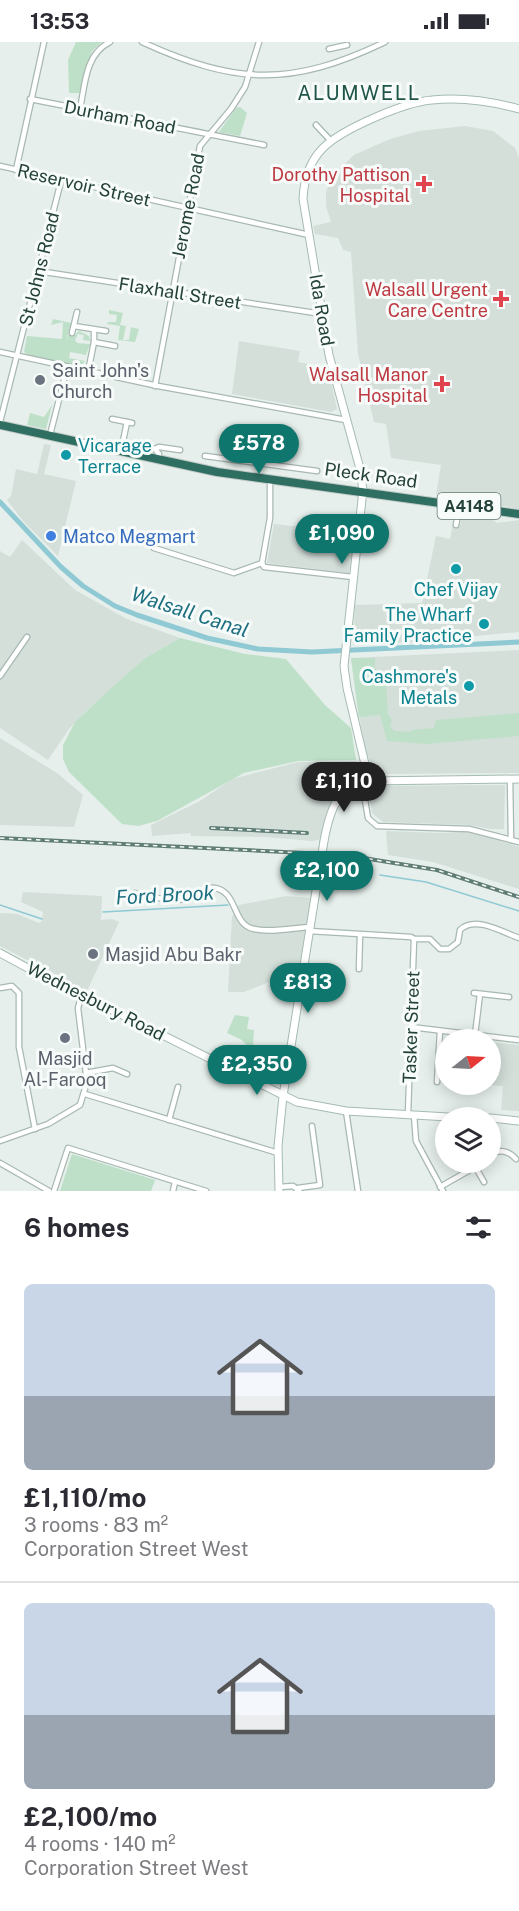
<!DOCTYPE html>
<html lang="en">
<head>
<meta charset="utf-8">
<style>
	:root { --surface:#fff; --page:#f7f7f7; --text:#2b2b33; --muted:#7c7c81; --line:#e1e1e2; --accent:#0f766e }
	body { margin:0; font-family:"Public Sans",sans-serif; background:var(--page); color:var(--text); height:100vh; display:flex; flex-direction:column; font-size:22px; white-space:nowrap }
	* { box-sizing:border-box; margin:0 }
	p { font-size:20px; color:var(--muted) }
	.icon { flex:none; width:33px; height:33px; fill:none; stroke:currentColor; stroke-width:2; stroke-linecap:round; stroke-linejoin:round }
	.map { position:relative; height:1149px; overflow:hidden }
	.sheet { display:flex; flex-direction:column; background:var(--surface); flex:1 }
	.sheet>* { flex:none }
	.needle { width:39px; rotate:72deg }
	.controls { position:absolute; left:435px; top:987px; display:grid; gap:12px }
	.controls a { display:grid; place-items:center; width:66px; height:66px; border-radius:50%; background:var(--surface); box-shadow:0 3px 15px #0003; font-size:30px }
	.price { position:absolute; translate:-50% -51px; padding:0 14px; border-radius:21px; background:var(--accent); color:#fff; font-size:20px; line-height:39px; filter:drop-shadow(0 2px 3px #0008) }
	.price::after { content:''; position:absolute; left:50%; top:36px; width:18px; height:14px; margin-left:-9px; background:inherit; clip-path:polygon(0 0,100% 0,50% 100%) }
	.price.current { background:#222; color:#fff }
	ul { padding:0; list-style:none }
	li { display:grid; align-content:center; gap:12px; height:318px; padding:0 24px }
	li+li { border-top:2px solid var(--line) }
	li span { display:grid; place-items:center; height:186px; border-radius:9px; color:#555 }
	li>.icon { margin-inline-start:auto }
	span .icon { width:108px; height:108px; fill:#fffc; stroke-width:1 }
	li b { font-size:26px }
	h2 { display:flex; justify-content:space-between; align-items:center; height:72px; padding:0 24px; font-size:26px }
	.status { display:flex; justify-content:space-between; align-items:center; height:42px; padding:0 30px; background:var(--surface); direction:ltr }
	.status svg { height:16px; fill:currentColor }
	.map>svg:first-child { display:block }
	.built { fill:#d4dfda }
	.green { fill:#bfe0c8 }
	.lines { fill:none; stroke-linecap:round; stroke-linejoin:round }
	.stream { stroke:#8ec9d4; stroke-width:1.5 }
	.canal { stroke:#8ec9d4; stroke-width:5 }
	.street-casing { stroke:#a8b8b2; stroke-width:7 }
	.secondary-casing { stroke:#a4bbb3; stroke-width:9 }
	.highway-casing { stroke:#c2cac8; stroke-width:10 }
	.street { stroke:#fff; stroke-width:4.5 }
	.secondary { stroke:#fff; stroke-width:7 }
	.highway { stroke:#2f6f62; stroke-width:8 }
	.rail-casing { stroke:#5f7d75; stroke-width:4 }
	.rail { stroke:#f7fbf9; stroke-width:1.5; stroke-dasharray:4.5; stroke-linecap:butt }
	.secondary-bridge-casing { stroke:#a4bbb3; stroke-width:9; stroke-linecap:butt }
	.secondary-bridge { stroke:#fff; stroke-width:7 }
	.health-dot { fill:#e0444e; stroke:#f7fbf9; stroke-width:2 }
	.worship-dot { fill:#6b7280; stroke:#f7fbf9; stroke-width:2 }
	.culture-dot { fill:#0f9aa8; stroke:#f7fbf9; stroke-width:2 }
	.shop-dot { fill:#3f7fe0; stroke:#f7fbf9; stroke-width:2 }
	.labels { text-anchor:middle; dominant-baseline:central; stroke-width:6; stroke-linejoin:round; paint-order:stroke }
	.shield { fill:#f7fbf9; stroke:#637a73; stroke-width:1.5 }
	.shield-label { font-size:16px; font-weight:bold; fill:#24423a }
	.street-label { font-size:18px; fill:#24423a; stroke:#f7fbf9 }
	.health-label { font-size:18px; fill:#be3a42; stroke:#f7fbf9; text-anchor:end }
	.worship-label { font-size:18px; fill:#5b616d; stroke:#f7fbf9; text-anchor:start }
	.culture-label { font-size:18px; fill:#0d838f; stroke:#f7fbf9; text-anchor:end }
	.shop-label { font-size:18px; fill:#366cbe; stroke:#f7fbf9; text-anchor:start }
	.neighbourhood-label { font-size:20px; letter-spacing:1.5px; fill:#1f5548; stroke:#f7fbf9 }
	.water-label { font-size:20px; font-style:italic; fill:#1c6f80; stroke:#f7fbf9 }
</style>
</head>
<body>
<div class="status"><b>13:53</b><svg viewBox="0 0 49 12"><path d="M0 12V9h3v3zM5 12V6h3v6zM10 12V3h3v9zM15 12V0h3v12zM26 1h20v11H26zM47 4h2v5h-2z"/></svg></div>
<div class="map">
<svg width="519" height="1149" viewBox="0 0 519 1149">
	<rect width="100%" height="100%" fill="#e6efeb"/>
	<g class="built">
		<polygon points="465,84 493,89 515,106 519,116 519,467 436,452 441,423 391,416 386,382 374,380 358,312 351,210 343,208 338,196 315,192 313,184 331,180 326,164 326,150 332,134 354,113 390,97 419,89"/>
		<polygon points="239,299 300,309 298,320 328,326 337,367 331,370 232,352"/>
		<polygon points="44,402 51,403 44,432 76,439 58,514 23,479 7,458 11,454 16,427 37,432"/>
		<polygon points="463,470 487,473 497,481 519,478 519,590 414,600 353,602 355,563 422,561 436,494 450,497 453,482 460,483"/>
		<polygon points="274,482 354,491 349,531 267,521"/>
		<polygon points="22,498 75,548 127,577 180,596 145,616 84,671 69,687 48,718 0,686 0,509 10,515"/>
		<polygon points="519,608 519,731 381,732 372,725 366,709 358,670 351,616"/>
		<polygon points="0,696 57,731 83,753 74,785 0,783"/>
		<polygon points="356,719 358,734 342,745 334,755 324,785 321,785 324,788 322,797 312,799 266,795 191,794 191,791 152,794 151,783 200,759 232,737 298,720"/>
		<polygon points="505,743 504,787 491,787 468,783 383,780 372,771 368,744"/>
		<polygon points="386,789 442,791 471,789 519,805 519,847 433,820 388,813"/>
		<polygon points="23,850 102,854 101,878 112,877 119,880 87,949 0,904 0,871 17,872 39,881 42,879 43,870 21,860"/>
		<polygon points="286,854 311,856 299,928 244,950 228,950 232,875 239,863"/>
		<polygon points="491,1000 519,1003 519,1069 501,1068 503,1044 483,1043 490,1042"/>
	</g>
	<g class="green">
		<polygon points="76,0 102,0 92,9 79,51 69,51 68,18"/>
		<polygon points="240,65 247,71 240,94 219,90 236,66"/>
		<polygon points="109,268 123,271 120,283 126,284 123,298 129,298 131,285 139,287 135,300 118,298 120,284 107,282 108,280 116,280 117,273 109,272"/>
		<polygon points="53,277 71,281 66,300 69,292 75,293 79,289 89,294 90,299 83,298 84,293 78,292 75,298 77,301 90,302 86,313 70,310 69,316 85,319 80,325 29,314 24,310 27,294 62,297 63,280 51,283"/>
		<polygon points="52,363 46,387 27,383 30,371 44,375"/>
		<polygon points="180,596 245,612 286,617 325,663 351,686 356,718 298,719 244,731 157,779 138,784 122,782 69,730 63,717 63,703 75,680 109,648 145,616"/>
		<polygon points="351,616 375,616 375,626 386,636 388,672 392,678 390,684 394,689 411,690 411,688 434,686 436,678 519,671 519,694 426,702 387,699 380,673 359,675"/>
		<polygon points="235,973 249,975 247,987 254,988 253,1003 267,1011 263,1020 246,1011 249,1006 242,998 227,991"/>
		<polygon points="72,1112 155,1138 151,1149 60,1149"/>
	</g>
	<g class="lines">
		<g class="stream">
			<polyline points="380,833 426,840 519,869"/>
			<polyline points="0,863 42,877"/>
			<polyline points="103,870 228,863"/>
		</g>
		<polyline class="canal" points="0,460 61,525 83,544 115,564 137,573 207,596 258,607 312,610 519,600"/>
		<defs>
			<g id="street">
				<path d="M142,0C236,43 291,45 385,0"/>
				<polyline points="329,7 347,3"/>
				<polyline points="30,57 264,103"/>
				<path d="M80,67C85,43 85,12 110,0"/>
				<polyline points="316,83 331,99"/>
				<polyline points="0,124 309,193"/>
				<polyline points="16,128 44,0"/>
				<polyline points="38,229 322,272"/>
				<polyline points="74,284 106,289"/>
				<polyline points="72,291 77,270"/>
				<polyline points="94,300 115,304"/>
				<polyline points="0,310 158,344 346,378"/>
				<polyline points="88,330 94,300 94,288"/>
				<polyline points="155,344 200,104 231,67 245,45 259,0"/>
				<polyline points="112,377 132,381"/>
				<polyline points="0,380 61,139"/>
				<polyline points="50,393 67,326"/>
				<polyline points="123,401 155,407 159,412 158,417"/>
				<polyline points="122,404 127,380"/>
				<polyline points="155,407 159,405 180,408"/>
				<polyline points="205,414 317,429"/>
				<polyline points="456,483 460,462"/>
				<polyline points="154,506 234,531 262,521 270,476 270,436"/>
				<polyline points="262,521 264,525 353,535"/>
				<polyline points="0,634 27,595"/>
				<polyline points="510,737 511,798"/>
				<polyline points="362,740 368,776 377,784 469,787 519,800"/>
				<path d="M135,851C153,856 176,860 195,856C203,854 205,844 215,846C238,850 232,883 254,887C270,891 293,886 310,885"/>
				<polyline points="309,889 411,895 414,897"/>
				<path d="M414,897H430L440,907H449L458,900L460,888C475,873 502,890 519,896"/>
				<polyline points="359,927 360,893"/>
				<polyline points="0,946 12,944 19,951 19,1005 35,1087"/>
				<polyline points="474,951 509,955"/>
				<polyline points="411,985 519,998"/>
				<polyline points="475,993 480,952"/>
				<polyline points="86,1031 113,1026 127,1032"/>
				<polyline points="437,1040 440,989"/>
				<polyline points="85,1052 278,1111"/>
				<polyline points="346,1069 358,1149"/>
				<polyline points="408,1072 414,897"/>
				<polyline points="414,1073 416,1099 443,1149"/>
				<polyline points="169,1078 178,1045"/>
				<polyline points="0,1099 48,1082 80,1063 87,1040 78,966 81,955"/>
				<path d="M490,1114C499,1106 509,1109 516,1117"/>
				<polyline points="0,1121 49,1149"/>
				<polyline points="476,1126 484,1140"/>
				<polyline points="279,1145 293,1144 299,1149"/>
				<polyline points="440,1145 484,1120"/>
				<polyline points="298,1146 320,1143 312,1084"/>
				<polyline points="54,1149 68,1106 206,1149"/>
				<polyline points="173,1149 175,1140"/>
			</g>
			<g id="secondary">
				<path d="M369,739L347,646L344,624L363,448L359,423L329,313L303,157C304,137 309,120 323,106C342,87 405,60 432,58C462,55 490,59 519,67"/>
				<path d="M324,799C330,767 336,747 369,739L519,737"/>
				<polyline points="0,911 81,955 86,955 297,1060 346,1069 465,1076"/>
				<polyline points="490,1076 519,1079"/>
				<polyline points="279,1149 278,1104 283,1054 319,830"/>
			</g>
			<polyline id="highway" points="0,383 217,430 519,472"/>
		</defs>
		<use href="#street" class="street-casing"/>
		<use href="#secondary" class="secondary-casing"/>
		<use href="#highway" class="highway-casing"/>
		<use href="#street" class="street"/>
		<use href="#secondary" class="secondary"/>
		<use href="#highway" class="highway"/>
		<defs>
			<g id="rail">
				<polyline points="211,786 307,791"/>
				<polyline points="0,796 345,813 437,828 519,855"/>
			</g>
		</defs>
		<use href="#rail" class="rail-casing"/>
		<use href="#rail" class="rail"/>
		<defs>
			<polyline id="secondary-bridge" points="319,830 324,799"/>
		</defs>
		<use href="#secondary-bridge" class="secondary-bridge-casing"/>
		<use href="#secondary-bridge" class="secondary-bridge"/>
	</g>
	<g class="health-dot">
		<path d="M421 133h6v6h6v6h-6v6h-6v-6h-6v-6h6z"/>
		<path d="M498 248h6v6h6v6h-6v6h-6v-6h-6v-6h6z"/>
		<path d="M439 333h6v6h6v6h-6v6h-6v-6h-6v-6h6z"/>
	</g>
	<g class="worship-dot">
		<circle cx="40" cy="338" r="6"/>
		<circle cx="93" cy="912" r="6"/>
		<circle cx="65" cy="996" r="6"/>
	</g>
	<g class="culture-dot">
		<circle cx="66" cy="413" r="6"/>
		<circle cx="456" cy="527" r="6"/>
		<circle cx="484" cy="582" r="6"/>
		<circle cx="469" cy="644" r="6"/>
	</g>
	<circle class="shop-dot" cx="51" cy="494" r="6"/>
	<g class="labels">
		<rect class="shield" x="437.5" y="451" width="63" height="26" rx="4.5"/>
		<g class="shield-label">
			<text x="469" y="464">A4148</text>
		</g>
		<g class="street-label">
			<text transform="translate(120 75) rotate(11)">Durham Road</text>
			<text transform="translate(84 143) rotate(13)">Reservoir Street</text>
			<text transform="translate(188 164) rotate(-79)">Jerome Road</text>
			<text transform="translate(39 227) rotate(-76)">St Johns Road</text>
			<text transform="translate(180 251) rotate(9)">Flaxhall Street</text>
			<text transform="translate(322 268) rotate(80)">Ida Road</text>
			<text transform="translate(371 433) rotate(8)">Pleck Road</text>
			<text transform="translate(96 959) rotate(27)">Wednesbury Road</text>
			<text transform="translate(411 985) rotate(-88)">Tasker Street</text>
		</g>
		<g class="health-label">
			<text x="410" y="132">Dorothy Pattison<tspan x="410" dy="21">Hospital</tspan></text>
			<text x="488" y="247">Walsall Urgent<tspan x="488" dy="21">Care Centre</tspan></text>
			<text x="428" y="332">Walsall Manor<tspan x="428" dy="21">Hospital</tspan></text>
		</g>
		<g class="worship-label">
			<text x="52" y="328">Saint John's<tspan x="52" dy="21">Church</tspan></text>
			<text x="105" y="912">Masjid Abu Bakr</text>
			<text x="65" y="1016" text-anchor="middle">Masjid<tspan x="65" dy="21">Al-Farooq</tspan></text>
		</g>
		<g class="culture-label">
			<text x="78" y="403" text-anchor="start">Vicarage<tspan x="78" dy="21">Terrace</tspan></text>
			<text x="456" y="547" text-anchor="middle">Chef Vijay</text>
			<text x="472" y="572">The Wharf<tspan x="472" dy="21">Family Practice</tspan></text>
			<text x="457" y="634">Cashmore's<tspan x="457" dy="21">Metals</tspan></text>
		</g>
		<g class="shop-label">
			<text x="63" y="494">Matco Megmart</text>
		</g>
		<g class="neighbourhood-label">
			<text x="359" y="51">ALUMWELL</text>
		</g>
		<g class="water-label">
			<text transform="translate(190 570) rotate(18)">Walsall Canal</text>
			<text transform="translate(165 853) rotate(-3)">Ford Brook</text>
		</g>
	</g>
</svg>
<div class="controls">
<a><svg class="needle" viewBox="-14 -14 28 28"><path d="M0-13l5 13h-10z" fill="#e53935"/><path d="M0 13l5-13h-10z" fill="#7c7c81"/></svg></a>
<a><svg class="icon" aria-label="layers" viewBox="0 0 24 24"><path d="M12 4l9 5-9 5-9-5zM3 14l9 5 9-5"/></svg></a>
</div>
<b class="price" style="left:259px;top:433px">£578</b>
<b class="price" style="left:342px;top:523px">£1,090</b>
<b class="price current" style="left:344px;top:771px">£1,110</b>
<b class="price" style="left:327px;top:860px">£2,100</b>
<b class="price" style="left:308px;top:972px">£813</b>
<b class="price" style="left:257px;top:1054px">£2,350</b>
</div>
<section class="sheet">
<h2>6 homes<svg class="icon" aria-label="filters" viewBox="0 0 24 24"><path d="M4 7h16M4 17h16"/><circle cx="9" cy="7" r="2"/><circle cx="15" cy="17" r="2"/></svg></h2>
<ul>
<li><span style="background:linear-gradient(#c9d6e8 60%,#9aa5b1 0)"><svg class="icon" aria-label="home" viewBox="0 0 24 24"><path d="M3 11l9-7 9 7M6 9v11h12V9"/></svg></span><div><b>£1,110/mo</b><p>3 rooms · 83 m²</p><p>Corporation Street West</p></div></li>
<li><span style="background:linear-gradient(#c9d6e8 60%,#9aa5b1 0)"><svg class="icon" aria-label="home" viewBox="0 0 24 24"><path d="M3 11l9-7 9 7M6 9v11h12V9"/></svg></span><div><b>£2,100/mo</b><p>4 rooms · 140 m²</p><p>Corporation Street West</p></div></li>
</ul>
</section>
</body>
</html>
